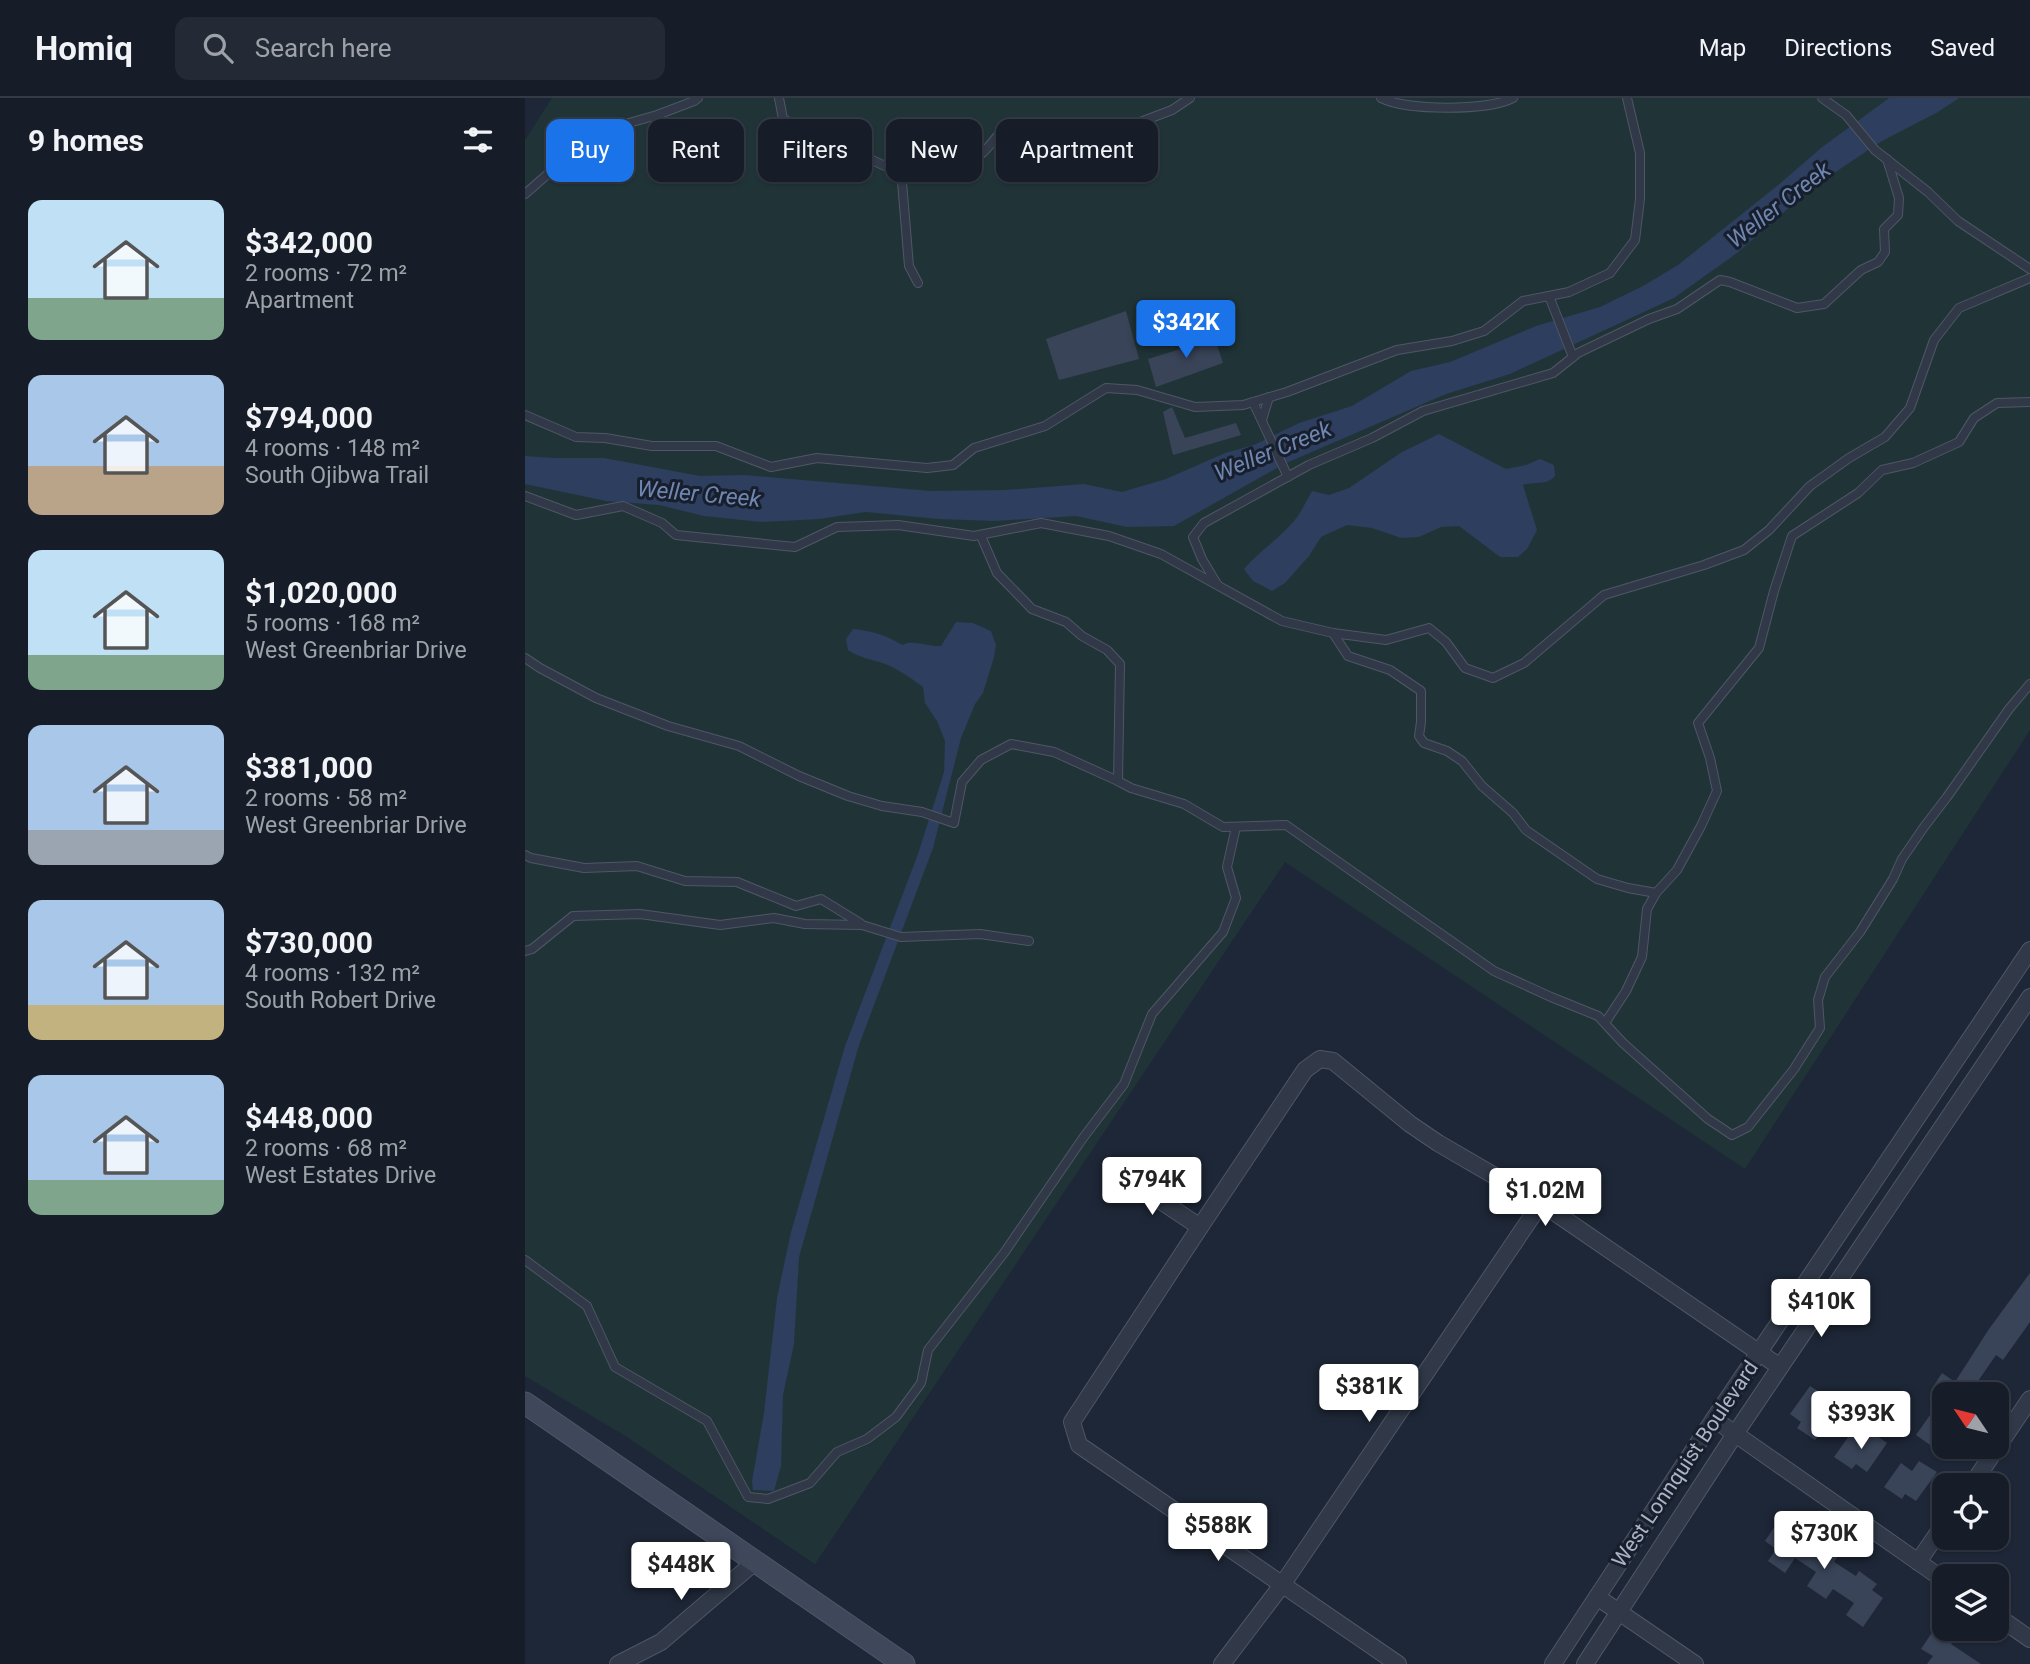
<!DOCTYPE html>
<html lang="en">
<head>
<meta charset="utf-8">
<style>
	:root { --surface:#161d29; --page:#232a35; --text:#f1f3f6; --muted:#9ea2a8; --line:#353b46; --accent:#1a73e8 }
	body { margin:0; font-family:Roboto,sans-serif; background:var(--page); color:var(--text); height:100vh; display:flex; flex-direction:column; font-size:26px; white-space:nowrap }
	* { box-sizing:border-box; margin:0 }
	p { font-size:23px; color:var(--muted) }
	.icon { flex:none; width:38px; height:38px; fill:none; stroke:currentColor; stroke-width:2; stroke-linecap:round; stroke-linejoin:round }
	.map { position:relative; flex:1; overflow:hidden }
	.panel { display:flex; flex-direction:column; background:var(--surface); width:525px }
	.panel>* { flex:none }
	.banner { position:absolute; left:21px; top:21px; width:665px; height:63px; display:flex; gap:14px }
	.needle { width:46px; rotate:305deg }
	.buttons { position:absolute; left:1407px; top:1284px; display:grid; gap:14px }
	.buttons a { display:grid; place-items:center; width:77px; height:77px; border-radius:14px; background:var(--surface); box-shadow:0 2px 5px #0004,0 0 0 2px var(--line); font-size:35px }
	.price { position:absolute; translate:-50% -60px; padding:0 16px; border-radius:7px; background:#fff; color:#222; font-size:23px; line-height:46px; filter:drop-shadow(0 2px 4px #0008) }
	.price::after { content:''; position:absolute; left:50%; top:42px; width:21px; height:16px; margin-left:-10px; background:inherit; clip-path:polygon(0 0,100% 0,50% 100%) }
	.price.on { background:var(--accent); color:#fff }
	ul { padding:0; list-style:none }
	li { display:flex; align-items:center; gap:21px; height:175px; padding:0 28px }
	li span { display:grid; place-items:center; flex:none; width:196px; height:140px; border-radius:14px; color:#555 }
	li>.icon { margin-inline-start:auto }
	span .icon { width:84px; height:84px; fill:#fffc; stroke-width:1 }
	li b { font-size:30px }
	h2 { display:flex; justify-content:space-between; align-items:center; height:84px; padding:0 28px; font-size:30px }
	.pill { padding:0 24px; border-radius:14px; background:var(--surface); box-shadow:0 2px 5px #0004,0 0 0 2px var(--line); font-size:24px; line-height:63px }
	.pill.on { background:var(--accent); color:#fff }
	header { display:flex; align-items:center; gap:42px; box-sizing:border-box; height:98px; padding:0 35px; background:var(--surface); border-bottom:2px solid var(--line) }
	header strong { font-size:33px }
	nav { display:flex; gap:38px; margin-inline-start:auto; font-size:24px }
	.search { width:490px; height:63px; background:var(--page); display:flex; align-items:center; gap:18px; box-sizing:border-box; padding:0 24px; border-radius:14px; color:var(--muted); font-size:26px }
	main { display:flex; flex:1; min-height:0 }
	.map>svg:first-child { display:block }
	.green { fill:#203438 }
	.water { fill:#2d3e5e }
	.building { fill:#394458 }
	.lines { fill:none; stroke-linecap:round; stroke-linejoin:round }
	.lane-casing { stroke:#4f5666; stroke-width:10 }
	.street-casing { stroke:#4f5666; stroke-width:18 }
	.secondary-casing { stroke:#4f5666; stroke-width:23 }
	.lane { stroke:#313948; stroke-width:8 }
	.street { stroke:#313948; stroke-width:16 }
	.secondary { stroke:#3f475b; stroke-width:21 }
	.labels { text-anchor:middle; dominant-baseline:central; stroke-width:6; stroke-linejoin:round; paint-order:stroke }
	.street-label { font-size:21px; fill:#abb3c5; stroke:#171e2c }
	.water-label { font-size:23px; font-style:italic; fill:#7086b1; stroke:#171e2c }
</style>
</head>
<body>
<header>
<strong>Homiq</strong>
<div class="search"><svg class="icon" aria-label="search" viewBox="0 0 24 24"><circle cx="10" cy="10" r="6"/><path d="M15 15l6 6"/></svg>Search here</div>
<nav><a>Map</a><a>Directions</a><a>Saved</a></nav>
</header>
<main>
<section class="panel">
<h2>9 homes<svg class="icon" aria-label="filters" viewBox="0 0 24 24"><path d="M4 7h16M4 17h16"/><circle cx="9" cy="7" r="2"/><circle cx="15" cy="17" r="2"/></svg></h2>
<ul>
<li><span style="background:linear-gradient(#bfe0f5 70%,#7fa58c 0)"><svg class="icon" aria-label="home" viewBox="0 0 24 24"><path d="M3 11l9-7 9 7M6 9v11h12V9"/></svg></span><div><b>$342,000</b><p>2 rooms · 72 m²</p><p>Apartment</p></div></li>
<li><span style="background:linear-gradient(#a9c7e8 65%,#b9a48a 0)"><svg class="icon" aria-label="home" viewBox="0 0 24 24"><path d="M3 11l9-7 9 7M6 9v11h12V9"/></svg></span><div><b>$794,000</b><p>4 rooms · 148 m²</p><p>South Ojibwa Trail</p></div></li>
<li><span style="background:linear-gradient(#bfe0f5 75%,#7fa58c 0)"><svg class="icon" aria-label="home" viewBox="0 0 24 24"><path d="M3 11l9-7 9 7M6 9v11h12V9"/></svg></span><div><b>$1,020,000</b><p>5 rooms · 168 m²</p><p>West Greenbriar Drive</p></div></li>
<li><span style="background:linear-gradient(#a9c7e8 75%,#9aa5b1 0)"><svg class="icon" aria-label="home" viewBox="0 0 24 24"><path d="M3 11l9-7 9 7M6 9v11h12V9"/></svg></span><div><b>$381,000</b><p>2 rooms · 58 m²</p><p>West Greenbriar Drive</p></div></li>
<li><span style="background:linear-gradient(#a9c7e8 75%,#c2b280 0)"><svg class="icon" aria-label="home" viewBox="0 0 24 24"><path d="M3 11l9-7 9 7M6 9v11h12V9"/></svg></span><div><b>$730,000</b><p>4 rooms · 132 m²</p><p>South Robert Drive</p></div></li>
<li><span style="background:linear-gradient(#a9c7e8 75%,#7fa58c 0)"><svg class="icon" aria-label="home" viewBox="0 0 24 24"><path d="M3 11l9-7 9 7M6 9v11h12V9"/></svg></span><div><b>$448,000</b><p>2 rooms · 68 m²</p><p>West Estates Drive</p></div></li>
</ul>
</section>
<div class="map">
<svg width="1505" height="1566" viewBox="0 0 1505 1566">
	<rect width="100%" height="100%" fill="#1e2737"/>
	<polygon class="green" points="27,0 1505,0 1505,632 1220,1071 760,764 290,1466 102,1339 0,1278 0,42"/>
	<g class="water">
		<polygon points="1364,0 1434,0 1413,14 1357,43 1315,71 1274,101 1212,155 1149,200 985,276 921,296 759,366 649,428 602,429 551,418 470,423 414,421 341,414 294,421 236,424 179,418 134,407 81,403 0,386 0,358 28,360 79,360 175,378 219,377 406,393 480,392 559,386 597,394 641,381 700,355 729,347 774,325 827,308 886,273 925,264 1011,228 1075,209 1118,188 1153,167 1252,88 1296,50"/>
		<path d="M914,336L981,371L1001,367L1015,361L1029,367L1030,378C1021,388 1010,383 998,387L1012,432L1002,451L993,459H975L934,428L916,429L894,439L876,440L847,430L822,427L796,439L784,458L760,485L747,493L728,483L719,471C734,453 754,441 769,423C776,415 781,403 787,393L804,397L824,390L877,354Z"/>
		<path d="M431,524L448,525L466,533L471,547L469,559L458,595L450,606L436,640L408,750L334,947L274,1159L269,1246L258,1297L256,1368L249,1393L228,1392L227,1383L239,1315L252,1200L266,1134L320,948L393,756L419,674L420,643L412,623L400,605L398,589C384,579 371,569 354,564C343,561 334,559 323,552L321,541L328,531C347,533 361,537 377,547C389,541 402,549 416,548Z"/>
	</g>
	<g class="building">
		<polygon points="601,213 614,261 534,282 521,241"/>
		<polygon points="687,232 698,265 631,289 623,261 662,249 661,243"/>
		<polygon points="647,309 660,340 711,325 716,337 648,357 638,314"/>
		<polygon points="1505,1175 1505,1224 1478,1262 1471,1257 1453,1283 1462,1288 1456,1297 1419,1297 1419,1333 1408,1349 1391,1337 1419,1297 1412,1297 1406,1292 1417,1275 1430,1284 1464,1231"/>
		<polygon points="1285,1288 1302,1299 1295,1310 1306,1318 1290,1342 1272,1330 1276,1324 1265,1316"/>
		<polygon points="1345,1333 1362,1345 1342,1374 1331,1366 1327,1371 1309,1359 1326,1335 1338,1343"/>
		<polygon points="1394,1363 1412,1374 1391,1403 1380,1396 1377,1401 1359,1389 1376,1365 1387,1373"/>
		<polygon points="1256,1419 1274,1431 1269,1438 1289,1452 1294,1445 1313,1458 1309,1464 1331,1478 1334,1473 1352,1486 1347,1492 1358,1500 1338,1529 1321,1517 1329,1505 1308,1491 1301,1501 1282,1488 1291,1474 1270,1460 1260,1475 1243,1463 1251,1451 1240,1443"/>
		<polygon points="1412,1527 1430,1539 1426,1546 1456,1566 1402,1566 1408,1558 1396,1551"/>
	</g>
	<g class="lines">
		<defs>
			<g id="lane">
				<polyline points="254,0 258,21 360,68 376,72"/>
				<path d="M856,0C882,13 963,13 988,0"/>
				<polyline points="1297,0 1321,17 1350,52 1403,94 1433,123 1505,171"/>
				<polyline points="0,96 48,54 83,31 132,17 169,3 173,0"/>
				<path d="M393,185L384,168L376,72C401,70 434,74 455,57C471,44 470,33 491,27L509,36L525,50L537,56L554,53L594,32L647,12L665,0"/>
				<polyline points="1024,198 1048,259"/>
				<polyline points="728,304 763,379"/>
				<polyline points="0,317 51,339 80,340 127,348 191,348 246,369 292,360 402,370 428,367 449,350 520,328 581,290 612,292 670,309 718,307 762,294 872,252 927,243 959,233 998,203 1044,194 1085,175 1110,142 1115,101 1115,55 1102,0"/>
				<polyline points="737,322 744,299"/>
				<polyline points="0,398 51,417 98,408 137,425 151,437 270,449 312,429 373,427 449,438 516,425 584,438 636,456 757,523 808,535 861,542 904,530 921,544 940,570 968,580 999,565 1079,497 1179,467 1219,452 1244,432 1285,388 1324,360 1360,339 1385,310 1409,242 1434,210 1505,180"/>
				<polyline points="456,438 472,475 507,511 541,524 557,538 582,552 595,566 593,683 606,690 659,706 698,729 761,727 969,873 1026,899 1073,918 1098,945 1183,1021 1207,1037 1223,1029 1269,971 1295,930 1293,902 1300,879 1335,834 1368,781 1377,761 1399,729 1422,699 1484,611 1505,586"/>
				<polyline points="692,486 677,461 668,439 679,425 784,367 847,340 898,313 1028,275 1053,255 1124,221 1152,211 1195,182 1205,184 1272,210 1299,206 1336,172 1353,164 1360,154 1359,131 1373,117 1374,100 1362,61"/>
				<polyline points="808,535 823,558 865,572 896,593 896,624 894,638 899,645 922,653 937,663 957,688 988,715 1001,732 1072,781 1103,790 1131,795 1152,772 1176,728 1192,693 1185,660 1173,625 1234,550 1249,493 1267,438 1333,395 1357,372 1388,365 1434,344 1449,320 1472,305 1505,304"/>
				<polyline points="0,560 15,570 71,600 143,628 214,648 274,678 323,698 357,708 397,714 429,725 437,684 456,662 486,646 529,654 593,683"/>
				<polyline points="0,757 6,760 59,770 112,768 160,783 212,784 271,808 296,801 335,825"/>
				<polyline points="0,853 7,851 48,818 115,816 195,827 249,820 280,826 337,827 376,839 455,836 504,843"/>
				<polyline points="1080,925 1101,893 1117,859 1122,811 1131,795"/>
				<polyline points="0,1162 62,1208 90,1269 182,1323 223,1399 243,1401 285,1385 312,1354 342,1341 371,1319 396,1285 403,1252 479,1155 558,1040 599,986 627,916 698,834 711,800 702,769 711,729"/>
			</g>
			<g id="street">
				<polyline points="600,1079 675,1129"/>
				<polyline points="1189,1321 1419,1482"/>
				<polyline points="1446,1388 1505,1301"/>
				<polyline points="1393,1464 1419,1426"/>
				<polyline points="1072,1499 1170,1566"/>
				<polyline points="1472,1518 1505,1541"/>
				<polyline points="93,1566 136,1544 231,1463"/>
				<polyline points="697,1566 757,1487 1016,1105"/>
				<polyline points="873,1566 554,1347 547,1324 675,1129 780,972 795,961 808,963 885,1026 913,1045 1016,1105 1255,1269"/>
				<polyline points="1028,1566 1189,1321 1505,852"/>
				<polyline points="1060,1566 1210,1336 1505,899"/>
			</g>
			<polyline id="secondary" points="0,1305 379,1566"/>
		</defs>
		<use href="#lane" class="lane-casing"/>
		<use href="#street" class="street-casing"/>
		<use href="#secondary" class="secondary-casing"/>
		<use href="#lane" class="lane"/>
		<use href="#street" class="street"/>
		<use href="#secondary" class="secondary"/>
	</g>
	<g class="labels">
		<g class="street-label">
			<text transform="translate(1160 1366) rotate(-56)">West Lonnquist Boulevard</text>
		</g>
		<g class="water-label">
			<text transform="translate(1254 107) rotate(-38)">Weller Creek</text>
			<text transform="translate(748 353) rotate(-22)">Weller Creek</text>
			<text transform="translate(174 396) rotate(5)">Weller Creek</text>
		</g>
	</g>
</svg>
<div class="buttons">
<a><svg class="needle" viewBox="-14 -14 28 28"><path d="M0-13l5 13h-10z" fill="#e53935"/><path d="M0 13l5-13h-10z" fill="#9ea2a8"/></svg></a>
<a><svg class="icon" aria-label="locate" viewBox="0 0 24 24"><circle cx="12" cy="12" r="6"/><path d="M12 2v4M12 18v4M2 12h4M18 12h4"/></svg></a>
<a><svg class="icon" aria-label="layers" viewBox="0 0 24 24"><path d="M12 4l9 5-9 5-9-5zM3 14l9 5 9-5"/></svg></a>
</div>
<b class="price on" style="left:661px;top:262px">$342K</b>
<b class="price" style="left:627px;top:1119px">$794K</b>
<b class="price" style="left:1020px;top:1130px">$1.02M</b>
<b class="price" style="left:1296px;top:1241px">$410K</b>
<b class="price" style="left:844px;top:1326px">$381K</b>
<b class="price" style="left:1336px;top:1353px">$393K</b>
<b class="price" style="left:693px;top:1465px">$588K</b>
<b class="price" style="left:1299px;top:1473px">$730K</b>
<b class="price" style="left:156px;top:1504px">$448K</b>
<div class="banner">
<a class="pill on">Buy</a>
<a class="pill">Rent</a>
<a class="pill">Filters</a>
<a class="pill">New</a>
<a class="pill">Apartment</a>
</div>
</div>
</main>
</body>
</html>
